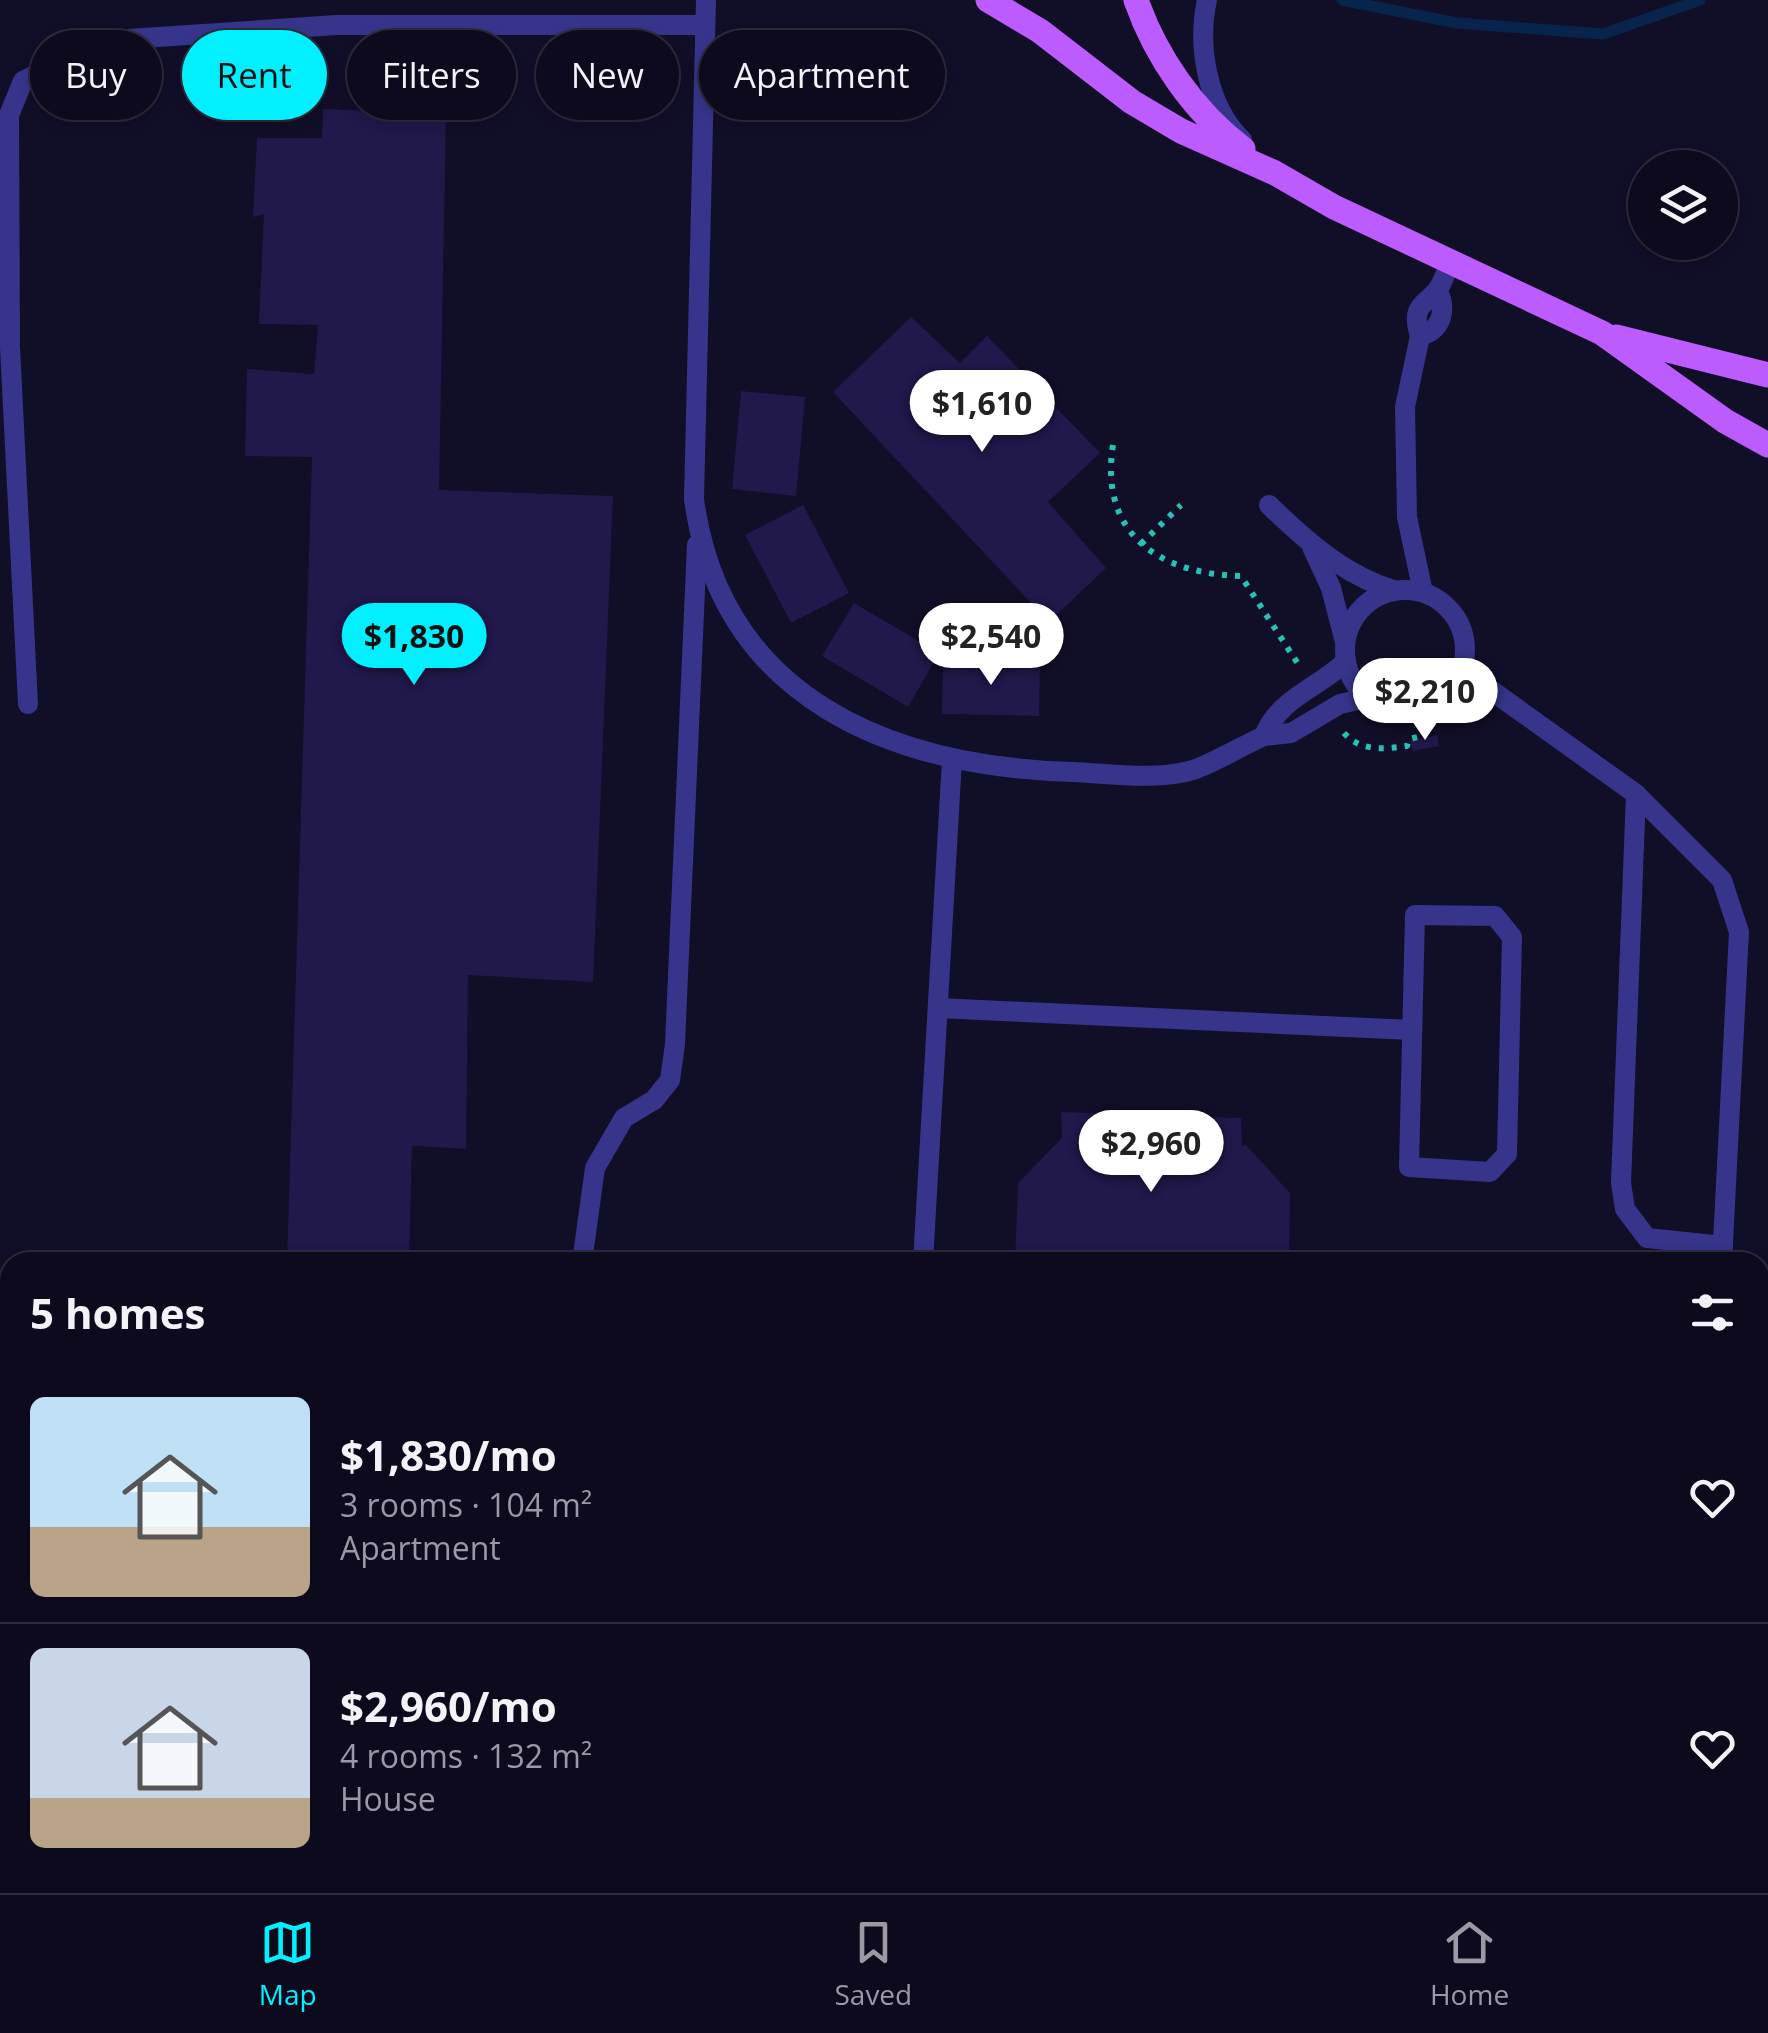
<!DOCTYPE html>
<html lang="en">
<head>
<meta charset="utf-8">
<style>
	:root { --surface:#0d0a1e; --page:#161327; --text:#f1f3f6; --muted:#9a9aa4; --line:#2d2b3c; --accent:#01efff }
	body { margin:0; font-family:"Open Sans",sans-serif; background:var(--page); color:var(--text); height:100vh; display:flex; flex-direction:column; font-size:38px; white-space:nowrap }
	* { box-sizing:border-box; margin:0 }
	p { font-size:32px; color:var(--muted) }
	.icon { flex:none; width:55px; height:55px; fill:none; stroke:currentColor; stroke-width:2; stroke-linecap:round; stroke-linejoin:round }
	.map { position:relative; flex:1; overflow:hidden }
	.panel { position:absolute; left:0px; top:1252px; width:1770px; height:642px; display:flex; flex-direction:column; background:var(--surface); border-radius:30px 30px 0 0; box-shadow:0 5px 15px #0003,0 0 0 2px var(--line) }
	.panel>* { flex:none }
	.banner { position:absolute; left:30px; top:30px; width:1000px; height:90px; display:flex; gap:20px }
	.buttons { position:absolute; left:1628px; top:150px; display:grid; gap:20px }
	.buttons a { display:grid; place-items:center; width:110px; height:110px; border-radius:50%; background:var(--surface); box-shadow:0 5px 15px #0003,0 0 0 2px var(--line); font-size:50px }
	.price { position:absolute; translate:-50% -85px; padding:0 22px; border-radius:35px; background:#fff; color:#222; font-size:32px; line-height:65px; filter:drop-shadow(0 2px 5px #0008) }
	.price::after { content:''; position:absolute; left:50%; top:60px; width:30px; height:22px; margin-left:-15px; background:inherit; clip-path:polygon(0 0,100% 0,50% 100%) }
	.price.current { background:var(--accent); color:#111 }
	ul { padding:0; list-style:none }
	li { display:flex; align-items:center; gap:30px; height:250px; padding:0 30px }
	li+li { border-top:2px solid var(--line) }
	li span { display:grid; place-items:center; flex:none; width:280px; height:200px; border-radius:15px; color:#555 }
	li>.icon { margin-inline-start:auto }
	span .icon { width:120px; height:120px; fill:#fffc; stroke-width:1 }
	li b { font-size:42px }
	h2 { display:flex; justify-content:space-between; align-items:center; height:120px; padding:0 30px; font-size:42px }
	.pill { padding:0 35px; border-radius:45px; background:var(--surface); box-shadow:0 5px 15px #0003,0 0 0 2px var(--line); font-size:35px; line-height:90px }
	.pill.current { background:var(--accent); color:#111 }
	.tabs { display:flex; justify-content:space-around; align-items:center; height:140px; border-top:2px solid var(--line); background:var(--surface); font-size:28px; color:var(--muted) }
	.tabs a { display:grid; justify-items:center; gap:5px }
	.tabs .current { color:var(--accent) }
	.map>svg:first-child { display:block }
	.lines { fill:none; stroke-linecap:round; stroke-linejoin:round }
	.stream { stroke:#08244d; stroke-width:11 }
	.building { fill:#21184b }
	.path { stroke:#26c2b3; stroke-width:6; stroke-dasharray:5 8; stroke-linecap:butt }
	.lane { stroke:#36358b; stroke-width:20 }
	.primary { stroke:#bc5cff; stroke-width:25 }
</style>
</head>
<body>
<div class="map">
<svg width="1768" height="1893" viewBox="0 0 1768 1893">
	<rect width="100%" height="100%" fill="#110e28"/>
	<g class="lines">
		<polyline class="stream" points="1342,0 1457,23 1603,34 1700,0"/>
	</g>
	<g class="building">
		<polygon points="323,109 446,114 439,490 613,496 593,982 468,975 466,1149 412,1146 409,1262 287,1262 312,457 245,456 247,369 314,374 318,325 259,324 264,214 253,217 257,138 322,138"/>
		<polygon points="911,317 960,363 987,336 1100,453 1048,502 1106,568 1049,622 833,392"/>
		<polygon points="741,391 805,397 796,496 732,489"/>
		<polygon points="803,505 849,593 791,623 745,535"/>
		<polygon points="854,603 939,653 908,707 822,656"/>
		<polygon points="943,660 1040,661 1039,716 942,714"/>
		<polygon points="1437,735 1439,746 1413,751 1410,741"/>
		<polygon points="1061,1112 1241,1118 1242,1146 1246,1145 1290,1193 1289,1262 1015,1262 1018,1183 1062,1138"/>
		<polygon points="1357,1250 1485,1254 1484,1262 1357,1262"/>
		<rect x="1360" y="1885" width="82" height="8"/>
	</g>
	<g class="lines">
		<g class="path">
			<path d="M1113,445C1099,534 1159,574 1241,576L1300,667"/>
			<polyline points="1141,544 1181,505"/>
			<path d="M1344,733C1361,752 1384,749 1407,746L1409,739L1426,735"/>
		</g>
		<g class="lane">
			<path d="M706,0L694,499C721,700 893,767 1074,772C1112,774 1160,781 1196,769C1219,760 1242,746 1264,736"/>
			<path d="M1207,0C1197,46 1207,106 1242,140"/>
			<path d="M1438,291C1447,310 1442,330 1420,336C1409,302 1428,306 1440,286C1444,279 1447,270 1450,262"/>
			<polyline points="1420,336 1405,407 1407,517 1423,592"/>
			<path d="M1269,505C1305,540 1345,576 1394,590"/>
			<polyline points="1312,547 1331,588 1345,642"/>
			<circle cx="1405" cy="650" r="60"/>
			<path d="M1345,662C1317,689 1279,698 1264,736L1291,733L1340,704L1367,698"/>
			<polyline points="1463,670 1636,794 1722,880 1739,932 1722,1262"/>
			<polyline points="28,704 10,347 9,115 23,81 59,63 128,39 337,25 705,25"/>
			<polyline points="1636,794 1621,1183 1625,1209 1647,1238 1723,1246"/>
			<polygon points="1415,915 1495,916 1512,937 1507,1154 1490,1172 1409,1167"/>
			<polyline points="938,1008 1411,1030"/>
			<polyline points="582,1262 595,1168 624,1118 654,1100 670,1080 675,1044 697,545"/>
			<polyline points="923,1262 952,760"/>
			<polyline points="1024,1885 1038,1893"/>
			<polyline points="569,1893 569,1885"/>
			<polyline points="1550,1893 1563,1885"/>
		</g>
		<g class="primary">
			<polyline points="988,0 1040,31 1132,102 1181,131 1275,173 1334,207 1602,333 1725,421 1768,445"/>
			<path d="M1136,0C1156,57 1194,112 1243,149"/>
			<polyline points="1616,337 1768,375"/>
		</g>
	</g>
</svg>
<div class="buttons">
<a><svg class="icon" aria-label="layers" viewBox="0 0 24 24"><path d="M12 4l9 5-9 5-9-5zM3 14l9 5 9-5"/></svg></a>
</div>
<b class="price" style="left:982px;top:455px">$1,610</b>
<b class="price current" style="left:414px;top:688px">$1,830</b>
<b class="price" style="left:991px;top:688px">$2,540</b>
<b class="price" style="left:1425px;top:743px">$2,210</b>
<b class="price" style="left:1151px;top:1195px">$2,960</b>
<div class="banner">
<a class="pill">Buy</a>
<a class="pill current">Rent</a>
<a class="pill">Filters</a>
<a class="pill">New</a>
<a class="pill">Apartment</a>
</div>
<section class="panel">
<h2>5 homes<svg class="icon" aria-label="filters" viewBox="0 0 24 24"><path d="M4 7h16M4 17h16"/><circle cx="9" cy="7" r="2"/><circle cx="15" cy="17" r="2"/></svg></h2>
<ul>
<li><span style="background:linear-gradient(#bfe0f5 65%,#b9a48a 0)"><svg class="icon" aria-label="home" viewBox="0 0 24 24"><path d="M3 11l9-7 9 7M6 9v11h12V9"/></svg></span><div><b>$1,830/mo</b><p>3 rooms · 104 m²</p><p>Apartment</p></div><svg class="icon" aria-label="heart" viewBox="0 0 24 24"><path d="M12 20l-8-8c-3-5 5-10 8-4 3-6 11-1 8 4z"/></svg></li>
<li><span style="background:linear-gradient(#c9d6e8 75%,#b9a48a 0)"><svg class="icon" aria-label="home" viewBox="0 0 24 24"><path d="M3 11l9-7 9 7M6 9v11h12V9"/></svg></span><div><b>$2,960/mo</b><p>4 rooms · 132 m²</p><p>House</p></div><svg class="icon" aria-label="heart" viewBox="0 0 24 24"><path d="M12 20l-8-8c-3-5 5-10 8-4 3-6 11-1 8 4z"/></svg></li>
</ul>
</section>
</div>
<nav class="tabs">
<a class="current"><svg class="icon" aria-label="map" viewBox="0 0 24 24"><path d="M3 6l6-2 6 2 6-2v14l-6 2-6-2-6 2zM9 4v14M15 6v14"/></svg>Map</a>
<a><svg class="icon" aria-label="saved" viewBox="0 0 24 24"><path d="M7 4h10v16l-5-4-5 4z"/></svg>Saved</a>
<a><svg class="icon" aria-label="home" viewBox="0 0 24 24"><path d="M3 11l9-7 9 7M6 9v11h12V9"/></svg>Home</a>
</nav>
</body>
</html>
